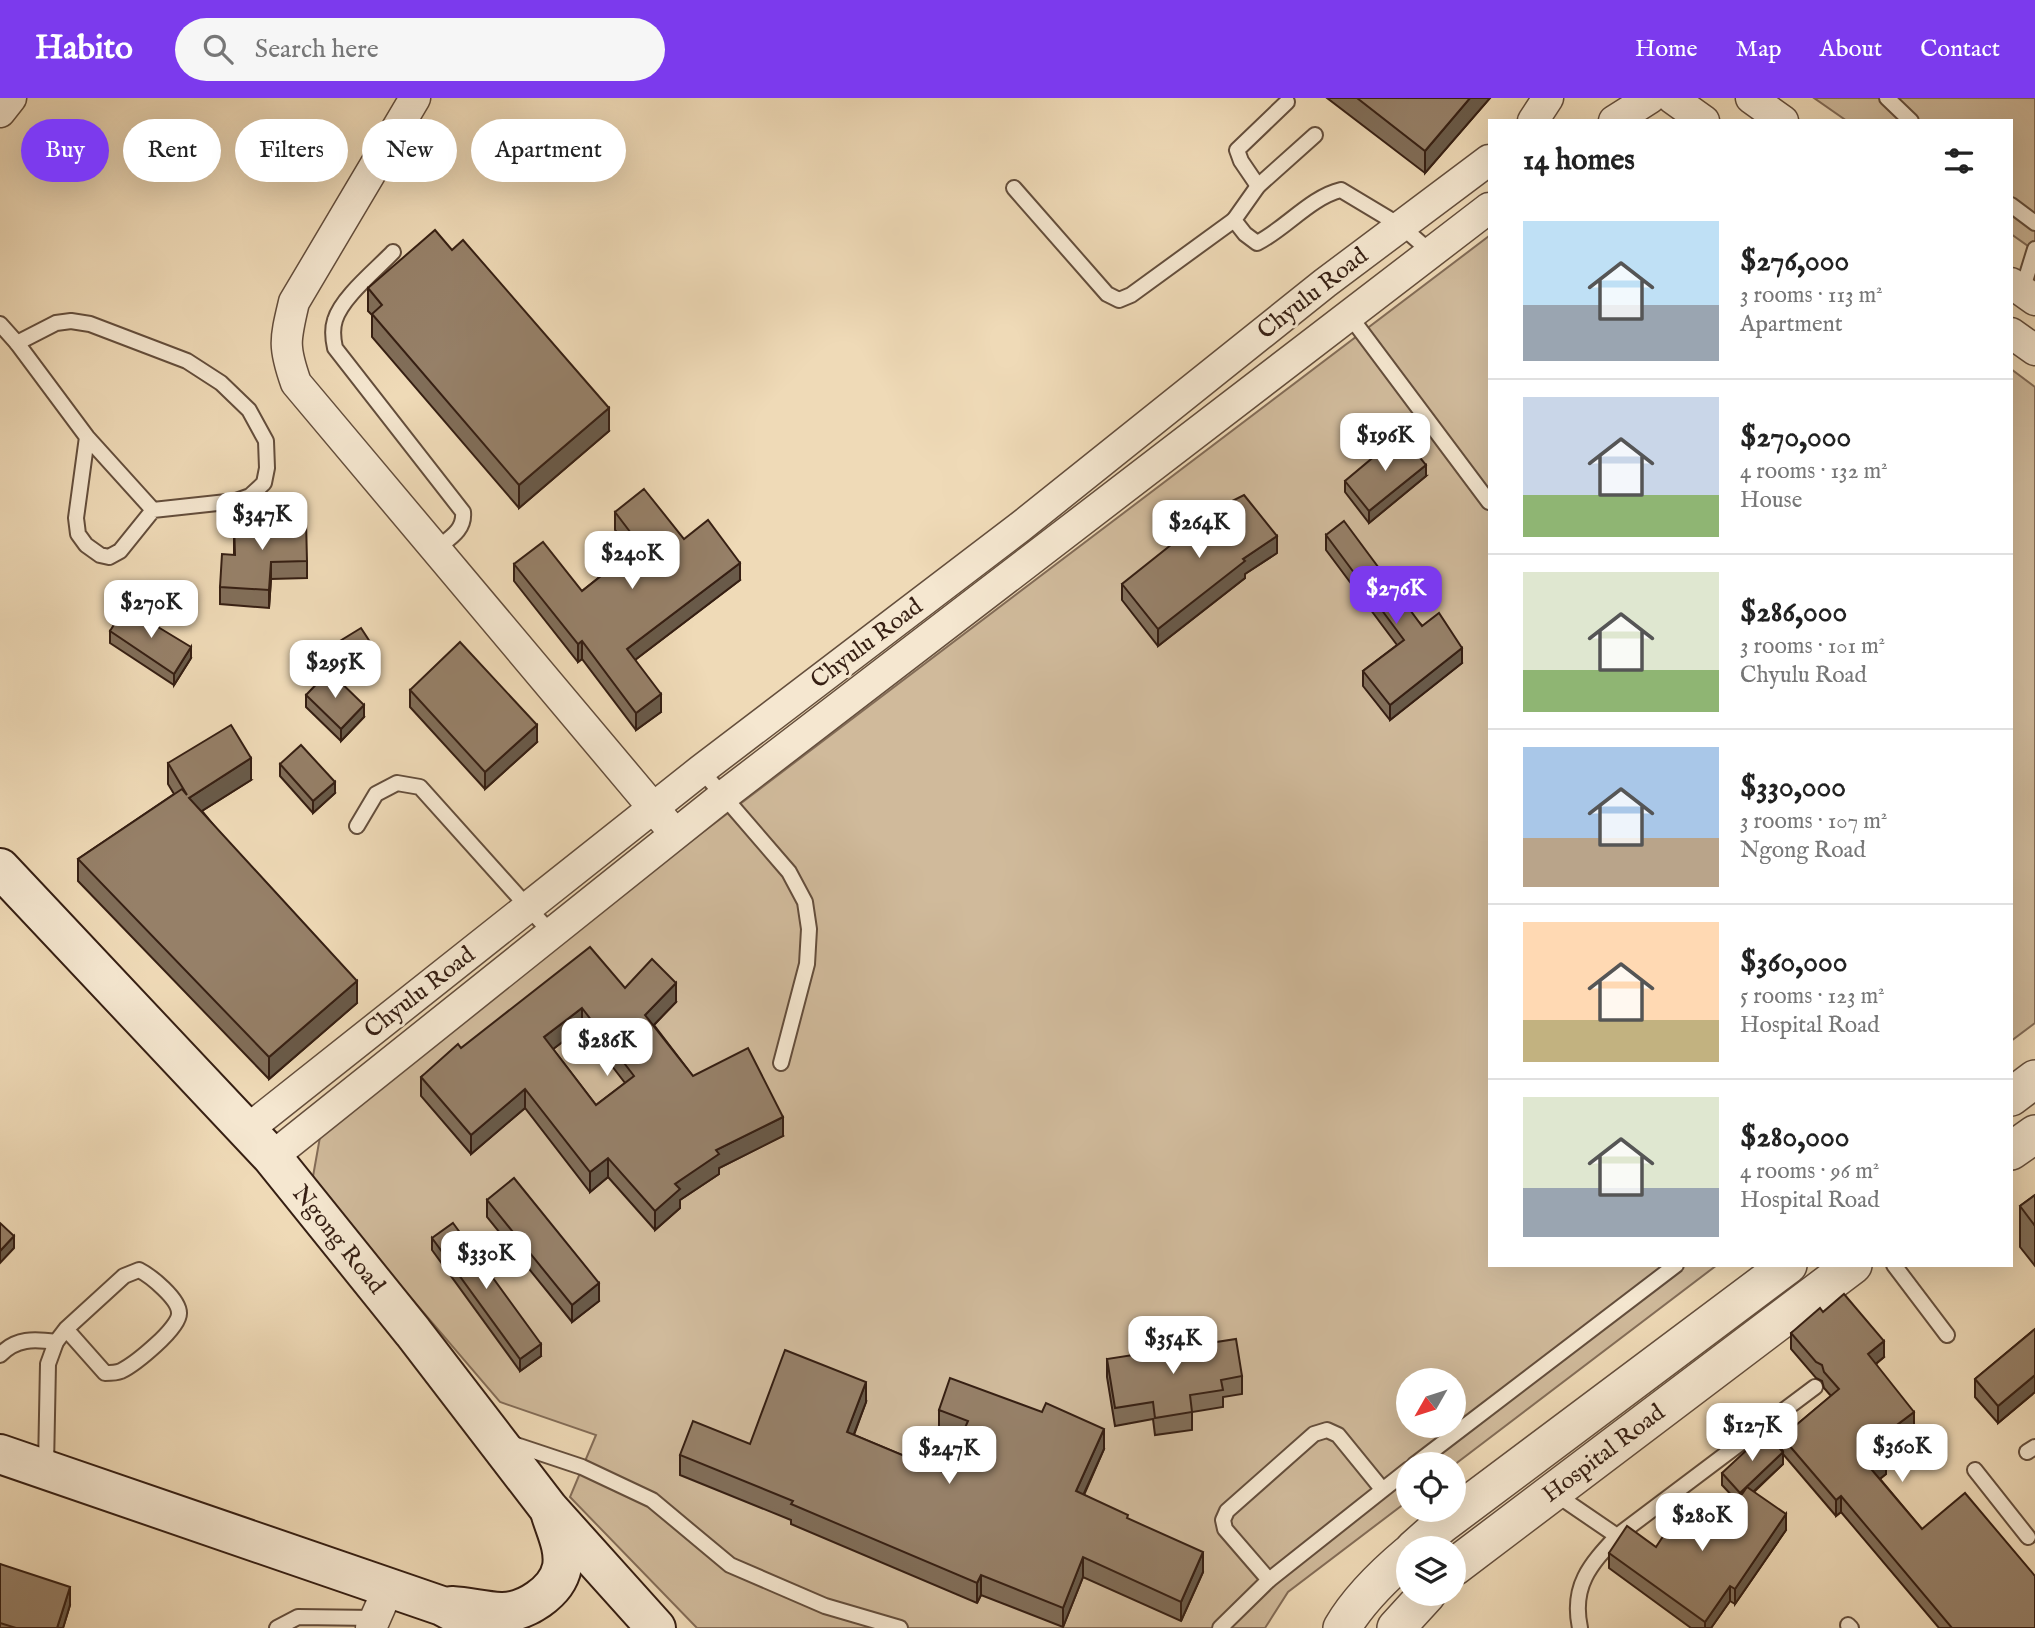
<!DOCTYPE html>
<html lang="en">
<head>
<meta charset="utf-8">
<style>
	:root { --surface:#fff; --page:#f6f6f6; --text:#222; --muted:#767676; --line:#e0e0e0; --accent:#7c3aed }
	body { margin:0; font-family:"IM FELL English",serif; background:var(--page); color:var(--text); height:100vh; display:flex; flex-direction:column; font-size:26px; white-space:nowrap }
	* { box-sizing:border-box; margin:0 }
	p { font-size:23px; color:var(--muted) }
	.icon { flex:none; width:38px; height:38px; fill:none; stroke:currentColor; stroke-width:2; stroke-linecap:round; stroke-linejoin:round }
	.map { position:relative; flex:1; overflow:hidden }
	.sheet { position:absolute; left:1488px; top:21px; width:525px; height:1148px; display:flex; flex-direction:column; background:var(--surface); border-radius:0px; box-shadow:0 7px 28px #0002 }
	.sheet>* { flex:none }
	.hud { position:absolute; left:21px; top:21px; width:665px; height:63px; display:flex; gap:14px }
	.needle { width:46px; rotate:231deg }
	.buttons { position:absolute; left:1396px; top:1270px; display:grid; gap:14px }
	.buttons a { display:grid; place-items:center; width:70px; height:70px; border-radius:50%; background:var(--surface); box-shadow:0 7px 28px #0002; font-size:35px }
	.price { position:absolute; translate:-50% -60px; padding:0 16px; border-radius:14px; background:#fff; color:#222; font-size:23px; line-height:46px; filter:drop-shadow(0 2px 4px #0008) }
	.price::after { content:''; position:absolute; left:50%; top:42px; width:21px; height:16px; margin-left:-10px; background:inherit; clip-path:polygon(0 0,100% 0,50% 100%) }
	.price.current { background:var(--accent); color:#fff }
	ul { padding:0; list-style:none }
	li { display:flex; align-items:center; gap:21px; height:175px; padding:0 35px }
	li+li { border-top:2px solid var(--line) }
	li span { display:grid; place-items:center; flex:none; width:196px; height:140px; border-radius:0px; color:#555 }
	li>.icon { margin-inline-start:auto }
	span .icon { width:84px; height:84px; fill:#fffc; stroke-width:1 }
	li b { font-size:30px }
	h2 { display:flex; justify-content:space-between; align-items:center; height:84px; padding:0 35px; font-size:30px }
	.tag { padding:0 24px; border-radius:32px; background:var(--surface); box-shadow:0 7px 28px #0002; font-size:24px; line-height:63px }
	.tag.current { background:var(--accent); color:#fff }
	header { display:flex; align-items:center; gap:42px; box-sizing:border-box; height:98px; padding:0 35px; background:var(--accent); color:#fff }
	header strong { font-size:33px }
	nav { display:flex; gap:38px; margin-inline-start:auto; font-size:24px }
	.search { width:490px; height:63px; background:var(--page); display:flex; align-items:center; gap:18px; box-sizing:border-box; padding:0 24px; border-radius:38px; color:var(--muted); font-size:26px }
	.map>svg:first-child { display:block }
	.green { fill:#d0ba9b; stroke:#836c57; stroke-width:2; fill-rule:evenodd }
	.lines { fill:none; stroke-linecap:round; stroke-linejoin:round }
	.service-casing { stroke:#644e3c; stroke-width:18 }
	.minor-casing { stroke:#644e3c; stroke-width:33 }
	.tertiary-casing { stroke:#644e3c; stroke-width:40 }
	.secondary-casing { stroke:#361f13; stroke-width:42 }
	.service { stroke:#f5e7d0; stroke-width:14 }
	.minor { stroke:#f5e7d0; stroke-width:30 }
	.tertiary { stroke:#f5e7d0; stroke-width:37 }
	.secondary { stroke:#f5e7d0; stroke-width:38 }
	.wall { fill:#816e59; stroke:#361f13; stroke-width:2; fill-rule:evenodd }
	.shaded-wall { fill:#695a49; stroke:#361f13; stroke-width:2 }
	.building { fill:#968068; stroke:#361f13; stroke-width:2; fill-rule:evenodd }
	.labels { text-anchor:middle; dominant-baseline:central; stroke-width:6; stroke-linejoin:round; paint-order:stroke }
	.street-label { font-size:24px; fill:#361f13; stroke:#f5e7d0 }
</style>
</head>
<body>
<header>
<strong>Habito</strong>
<div class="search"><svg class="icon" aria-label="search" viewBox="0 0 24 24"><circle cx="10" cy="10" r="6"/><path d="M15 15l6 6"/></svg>Search here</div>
<nav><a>Home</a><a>Map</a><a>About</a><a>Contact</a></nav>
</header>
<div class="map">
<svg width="2035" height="1530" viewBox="0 0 2035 1530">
	<rect width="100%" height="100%" fill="#efdab7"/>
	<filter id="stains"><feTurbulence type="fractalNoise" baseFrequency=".00286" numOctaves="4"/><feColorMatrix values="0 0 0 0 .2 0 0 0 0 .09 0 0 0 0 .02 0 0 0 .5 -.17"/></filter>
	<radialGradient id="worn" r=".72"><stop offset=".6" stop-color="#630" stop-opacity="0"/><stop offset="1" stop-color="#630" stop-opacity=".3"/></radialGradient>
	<g class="green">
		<polygon points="1814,0 2035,0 2035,153 2011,136 2011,23 1847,23"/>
		<path d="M1489,138V1167H1717L1454,1367H1409V1402L1288,1494L1265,1530H697L570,1399L596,1337L500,1304L312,1084L323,1022ZM1409,1283H1454V1328H1409Z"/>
		<polygon points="2011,271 2035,289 2035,925 2011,943"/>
	</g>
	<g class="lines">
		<defs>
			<g id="service">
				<polyline points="1887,0 1911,23"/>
				<path d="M1315,37L1258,88L1234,122L1245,136L1257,145C1285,131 1311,99 1341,92L1401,128L1433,156"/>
				<polyline points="1258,88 1241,63 1237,52 1287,4"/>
				<polyline points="1014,90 1107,196 1119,202 1131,197 1234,122"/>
				<polyline points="2011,107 2035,125"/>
				<path d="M393,154C376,172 342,199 335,222C332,231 333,241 335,250L463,414C465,433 448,441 435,452"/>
				<polyline points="2022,193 2035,151"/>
				<polyline points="1349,217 1489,404"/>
				<polyline points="0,226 17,245"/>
				<polyline points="87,339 76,420 78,436 86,447 100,457 109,459 120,453 153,412 236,403 250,398 264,385 267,370 266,343 249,312 221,285 187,263 90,226 71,223 56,225 17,245 87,339 153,412"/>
				<polyline points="701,672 789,774 805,804 809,831 807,866 781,965"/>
				<polyline points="357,728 376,696 397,685 420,689 552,836"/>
				<polyline points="1894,1167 1947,1237"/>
				<path d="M0,1257C16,1240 34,1241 56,1244"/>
				<polyline points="510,1345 582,1369 652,1402 730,1467 825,1508 900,1530"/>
				<polyline points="2027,1354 2035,1349"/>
				<polyline points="1414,1367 1676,1167"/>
				<path d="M46,1368L48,1266L56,1244L66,1231L124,1178L139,1172C151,1178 179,1201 179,1215C180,1230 135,1266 121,1273C116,1275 111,1275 105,1275L66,1231"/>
				<polyline points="1975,1372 2028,1439"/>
				<polyline points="1554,1395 1617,1438 1815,1289"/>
				<polyline points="1269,1482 1225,1431 1223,1422 1227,1413 1314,1336 1327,1332 1338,1337 1382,1391"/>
				<polyline points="1848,1527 1851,1530"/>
				<polyline points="277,1530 298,1519 375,1520"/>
				<polyline points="1220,1530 1269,1482 1409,1371"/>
				<path d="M1580,1530C1571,1488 1590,1467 1617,1438"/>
			</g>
			<g id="minor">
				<path d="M415,0L294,204C285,242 283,248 296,285L666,725"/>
				<polyline points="1672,0 1704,23"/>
				<polyline points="1751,0 1783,23"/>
				<polyline points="0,14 11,0"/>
				<polyline points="1533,23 1548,0"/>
				<polyline points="1614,23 1650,0"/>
				<polyline points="2011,185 2035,202"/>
				<polyline points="2011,235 2035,252"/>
				<polyline points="247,1032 701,672 1020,429 1325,185 1489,62"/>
				<polyline points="272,1059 722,699 1489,110"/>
				<polyline points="371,1530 389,1489"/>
			</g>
			<g id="tertiary">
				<polyline points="2011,999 2035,981"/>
				<polyline points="2011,1053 2035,1036"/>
				<polyline points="1414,1451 1441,1427 1788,1167"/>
				<polyline points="1454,1469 1853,1167"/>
				<path d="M1342,1530C1359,1501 1384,1477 1409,1456"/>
				<polyline points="1396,1530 1427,1496"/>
			</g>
			<g id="secondary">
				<polyline points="0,770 272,1059 413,1234 549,1411 656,1530"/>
				<polyline points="0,1356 442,1508 483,1530"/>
				<path d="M452,1508C468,1509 484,1513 500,1514C525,1515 557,1494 562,1469C565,1451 556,1433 551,1417"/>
			</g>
		</defs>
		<use href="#service" class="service-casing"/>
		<use href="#minor" class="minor-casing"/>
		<use href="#tertiary" class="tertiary-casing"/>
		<use href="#secondary" class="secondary-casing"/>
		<use href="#service" class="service"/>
		<use href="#minor" class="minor"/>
		<use href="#tertiary" class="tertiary"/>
		<use href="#secondary" class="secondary"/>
	</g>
	<g class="wall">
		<polygon points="1327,0 1490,0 1425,75"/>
		<polygon points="368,190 609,333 519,410 372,239 372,217 368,213"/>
		<polygon points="1426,378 1369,425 1345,394 1345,383"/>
		<polygon points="615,414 684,441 740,482 635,562 661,614 636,632 582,561 578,564 514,483 514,466 582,493 632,453 615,432"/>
		<polygon points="234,424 307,463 307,480 271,481 269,510 220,506 220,489 234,457"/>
		<polygon points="1326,437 1462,565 1390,622 1363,588 1363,573 1397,547 1326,452"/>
		<polygon points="1277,455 1245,476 1245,480 1158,548 1122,502 1122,486"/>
		<polygon points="110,533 191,560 174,587 110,545"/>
		<polygon points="335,546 374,556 349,573 335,552"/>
		<polygon points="410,592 537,644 485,691 410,609"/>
		<polygon points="306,597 364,619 341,643 306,609"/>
		<polygon points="168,665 251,682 202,713 357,905 269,981 78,783 78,761 174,696 168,686"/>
		<polygon points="280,666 335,695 313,715 280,678"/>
		<path d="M625,890L676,904L654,927L693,978L783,1038L719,1070V1076L680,1102V1110L655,1132L608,1079L590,1094L525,1010L471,1056L421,998V979L461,950ZM582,929L625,985L596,1007L553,951Z"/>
		<polygon points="2035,1097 2035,1168 2020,1149 2020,1108"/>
		<polygon points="487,1102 599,1203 572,1224 487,1119"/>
		<polygon points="432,1140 541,1258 520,1273 432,1152"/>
		<polygon points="1823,1214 1884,1259 1876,1266 1914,1330 1881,1355 1886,1376 1880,1381 1922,1431 2035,1530 1939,1530 1841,1414 1836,1418 1783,1356 1783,1366 1754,1394 1786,1432 1735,1506 1730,1503 1711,1530 1691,1530 1609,1470 1609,1455 1656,1449 1715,1435 1737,1403 1722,1387 1722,1375 1782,1354 1782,1339 1831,1298 1824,1290 1822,1283 1816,1280 1791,1251 1791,1235"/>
		<polygon points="2035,1231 2035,1294 1998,1325 1975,1299 1975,1281"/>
		<polygon points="1107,1261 1242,1278 1242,1296 1223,1299 1223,1309 1192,1314 1192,1332 1155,1337 1153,1321 1115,1328 1107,1279"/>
		<polygon points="866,1304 854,1337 945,1375 960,1340 939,1332 939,1312 1104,1351 1084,1397 1128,1421 1203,1474 1181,1523 1083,1479 1063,1529 981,1497 977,1505 791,1426 791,1422 680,1377 680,1357 750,1346"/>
		<polygon points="0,1466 70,1507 63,1530 0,1530"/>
	</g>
	<g class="shaded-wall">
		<polygon points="1470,0 1490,0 1425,75 1425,53"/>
		<polygon points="609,310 609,333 519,410 519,387"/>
		<polygon points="1426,367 1426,378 1369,425 1369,413"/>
		<polygon points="1277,438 1277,455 1245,476 1245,480 1158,548 1158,531 1243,461"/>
		<polygon points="271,464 271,481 269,510 269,492"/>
		<polygon points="740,465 740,482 627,568 627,551"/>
		<polygon points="582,543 582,561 578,564 578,546"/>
		<polygon points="191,549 191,560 174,587 174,576"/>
		<polygon points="374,550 374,556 349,573 349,567"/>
		<polygon points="1462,550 1462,565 1390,622 1390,607"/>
		<polygon points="661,596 661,614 636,632 636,615"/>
		<polygon points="364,607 364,619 341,643 341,631"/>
		<polygon points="537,627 537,644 485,691 485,674"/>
		<polygon points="251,660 251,682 189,721 189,700"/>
		<polygon points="335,684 335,695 313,715 313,703"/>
		<polygon points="357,883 357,905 269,981 269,959"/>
		<polygon points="676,885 676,904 645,936 645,917"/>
		<polygon points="582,910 582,929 544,958 544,939"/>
		<polygon points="525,991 525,1010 471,1056 471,1037"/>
		<polygon points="783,1019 783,1038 719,1070 719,1076 680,1102 680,1110 655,1132 655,1113 675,1086 716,1052"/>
		<polygon points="608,1060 608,1079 590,1094 590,1074"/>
		<polygon points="14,1138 14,1150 0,1165 0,1153"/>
		<polygon points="599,1185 599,1203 572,1224 572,1207"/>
		<polygon points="1884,1243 1884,1259 1868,1272 1868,1256"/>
		<polygon points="541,1246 541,1258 520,1273 520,1261"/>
		<polygon points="2035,1277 2035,1294 1998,1325 1998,1308"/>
		<polygon points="866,1284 866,1304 847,1354 847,1334"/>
		<polygon points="1914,1314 1914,1330 1873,1361 1873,1345"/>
		<polygon points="1104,1331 1104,1351 1076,1413 1076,1393"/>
		<polygon points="1783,1354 1783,1366 1740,1406 1740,1395"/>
		<polygon points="1886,1360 1886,1376 1872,1387 1872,1372"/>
		<polygon points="1841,1398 1841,1414 1836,1418 1836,1402"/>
		<polygon points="1786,1416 1786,1432 1735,1506 1735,1491"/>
		<polygon points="1203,1454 1203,1474 1181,1523 1181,1504"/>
		<polygon points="1083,1459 1083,1479 1063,1529 1063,1510"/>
		<polygon points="981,1477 981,1497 977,1505 977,1485"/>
		<polygon points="1730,1488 1730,1503 1711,1530 1705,1530 1705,1524"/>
		<polygon points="70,1489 70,1507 63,1530 57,1530"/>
	</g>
	<g class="building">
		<polygon points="1357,0 1470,0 1425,53"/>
		<polygon points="435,132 452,152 463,142 609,310 519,387 372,216 382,207 368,190"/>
		<polygon points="1401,336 1426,367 1369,413 1345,383"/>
		<polygon points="644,391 684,441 708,422 740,465 627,551 661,596 636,615 582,543 578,546 514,466 543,444 582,493 640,447 615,414"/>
		<polygon points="1244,397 1277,438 1243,461 1245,463 1158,531 1122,486 1216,411"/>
		<polygon points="306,422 307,463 271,464 269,492 220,489 222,456 235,457 234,424"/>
		<polygon points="1344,423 1422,528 1439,515 1462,550 1390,607 1363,573 1404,542 1326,437"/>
		<polygon points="125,509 191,549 174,576 110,533"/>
		<polygon points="361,530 374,550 349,567 335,546"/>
		<polygon points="460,544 537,627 485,674 410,592"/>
		<polygon points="329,573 364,607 341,631 306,597"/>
		<polygon points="231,627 251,660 189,700 357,883 269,959 78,761 182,691 187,697 168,665"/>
		<polygon points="301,647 335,684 313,703 280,666"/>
		<path d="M590,849L625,890L652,861L676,885L645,917L693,978L748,950L783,1019L716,1052L719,1056L675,1086L680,1091L655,1113L608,1060L590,1074L525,991L471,1037L421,979L458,946L461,950ZM582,910L634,978L596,1007L544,939Z"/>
		<polygon points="514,1080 599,1185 572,1207 487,1102"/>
		<polygon points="2035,1097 2035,1128 2020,1108"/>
		<polygon points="0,1125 14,1138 0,1153"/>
		<polygon points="453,1125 541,1246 520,1261 432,1140"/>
		<polygon points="1844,1196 1884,1243 1868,1256 1914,1314 1873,1345 1886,1360 1872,1372 1922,1431 1965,1395 2035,1478 2035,1530 1952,1530 1841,1398 1836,1402 1782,1339 1839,1291 1824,1274 1822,1267 1816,1264 1791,1235 1820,1210 1823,1214"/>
		<polygon points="2035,1231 2035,1277 1998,1308 1975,1281"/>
		<polygon points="1236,1241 1242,1278 1221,1282 1223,1292 1190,1297 1192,1314 1155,1320 1153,1304 1115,1310 1107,1261"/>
		<polygon points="785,1252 866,1284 847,1334 945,1375 968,1323 939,1312 950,1280 1042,1314 1046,1305 1104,1331 1076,1393 1128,1417 1127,1420 1203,1454 1181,1504 1083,1459 1063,1510 981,1477 977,1485 791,1406 793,1403 680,1357 693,1323 750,1346"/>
		<polygon points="1765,1335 1783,1354 1740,1395 1722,1375"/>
		<polygon points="1747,1389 1786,1416 1735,1491 1730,1488 1705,1524 1609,1455 1627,1428 1656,1449 1681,1411 1715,1435"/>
		<polygon points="0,1466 70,1489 57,1530 16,1530 0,1525"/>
	</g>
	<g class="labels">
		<g class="street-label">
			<text transform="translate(1313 196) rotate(-38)">Chyulu Road</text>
			<text transform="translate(867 546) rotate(-37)">Chyulu Road</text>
			<text transform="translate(420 895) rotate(-38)">Chyulu Road</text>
			<text transform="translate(338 1142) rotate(51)">Ngong Road</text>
			<text transform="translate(1604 1356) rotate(-37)">Hospital Road</text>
		</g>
	</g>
	<rect width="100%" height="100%" filter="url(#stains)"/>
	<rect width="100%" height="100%" fill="url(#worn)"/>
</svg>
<div class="buttons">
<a><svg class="needle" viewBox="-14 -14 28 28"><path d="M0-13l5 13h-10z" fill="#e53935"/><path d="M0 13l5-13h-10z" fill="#767676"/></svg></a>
<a><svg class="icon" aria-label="locate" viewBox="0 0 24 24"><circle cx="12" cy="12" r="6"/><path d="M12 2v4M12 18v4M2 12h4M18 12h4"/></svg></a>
<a><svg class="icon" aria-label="layers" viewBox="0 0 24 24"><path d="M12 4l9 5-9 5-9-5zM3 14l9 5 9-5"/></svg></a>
</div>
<b class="price" style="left:1385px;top:375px">$196K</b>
<b class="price" style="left:262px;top:454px">$347K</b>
<b class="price" style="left:1199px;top:462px">$264K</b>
<b class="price" style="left:632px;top:493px">$240K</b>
<b class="price current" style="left:1396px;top:528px">$276K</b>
<b class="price" style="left:151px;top:542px">$270K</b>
<b class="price" style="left:335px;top:602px">$295K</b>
<b class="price" style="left:607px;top:980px">$286K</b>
<b class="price" style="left:486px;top:1193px">$330K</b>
<b class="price" style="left:1173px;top:1278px">$354K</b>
<b class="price" style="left:1752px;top:1365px">$127K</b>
<b class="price" style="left:1902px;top:1386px">$360K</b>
<b class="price" style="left:949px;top:1388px">$247K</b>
<b class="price" style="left:1702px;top:1455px">$280K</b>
<div class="hud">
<a class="tag current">Buy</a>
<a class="tag">Rent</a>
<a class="tag">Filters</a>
<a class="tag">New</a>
<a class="tag">Apartment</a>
</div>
<section class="sheet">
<h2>14 homes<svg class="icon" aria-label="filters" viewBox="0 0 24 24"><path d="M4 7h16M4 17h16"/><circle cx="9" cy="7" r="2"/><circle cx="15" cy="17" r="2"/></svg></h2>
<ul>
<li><span style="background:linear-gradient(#bfe0f5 60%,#9aa5b1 0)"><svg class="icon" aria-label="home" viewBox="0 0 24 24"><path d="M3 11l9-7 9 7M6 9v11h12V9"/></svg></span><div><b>$276,000</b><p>3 rooms · 113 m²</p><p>Apartment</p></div></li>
<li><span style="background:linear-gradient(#c9d6e8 70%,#8fb573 0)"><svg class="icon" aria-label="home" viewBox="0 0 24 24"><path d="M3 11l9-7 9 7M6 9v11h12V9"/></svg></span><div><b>$270,000</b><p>4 rooms · 132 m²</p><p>House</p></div></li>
<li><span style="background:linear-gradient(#dfe7d0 70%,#8fb573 0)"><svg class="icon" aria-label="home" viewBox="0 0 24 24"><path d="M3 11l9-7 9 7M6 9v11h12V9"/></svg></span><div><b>$286,000</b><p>3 rooms · 101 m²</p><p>Chyulu Road</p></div></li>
<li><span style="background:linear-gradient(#a9c7e8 65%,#b9a48a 0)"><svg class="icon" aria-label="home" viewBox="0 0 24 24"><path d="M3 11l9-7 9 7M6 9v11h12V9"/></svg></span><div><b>$330,000</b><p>3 rooms · 107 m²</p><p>Ngong Road</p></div></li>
<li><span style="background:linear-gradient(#ffd9b3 70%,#c2b280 0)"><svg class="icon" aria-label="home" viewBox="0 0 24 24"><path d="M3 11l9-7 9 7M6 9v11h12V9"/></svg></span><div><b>$360,000</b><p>5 rooms · 123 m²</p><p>Hospital Road</p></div></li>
<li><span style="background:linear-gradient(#dfe7d0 65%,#9aa5b1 0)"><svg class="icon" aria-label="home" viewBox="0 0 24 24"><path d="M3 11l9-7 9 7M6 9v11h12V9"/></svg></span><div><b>$280,000</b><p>4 rooms · 96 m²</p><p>Hospital Road</p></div></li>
</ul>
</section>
</div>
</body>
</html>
